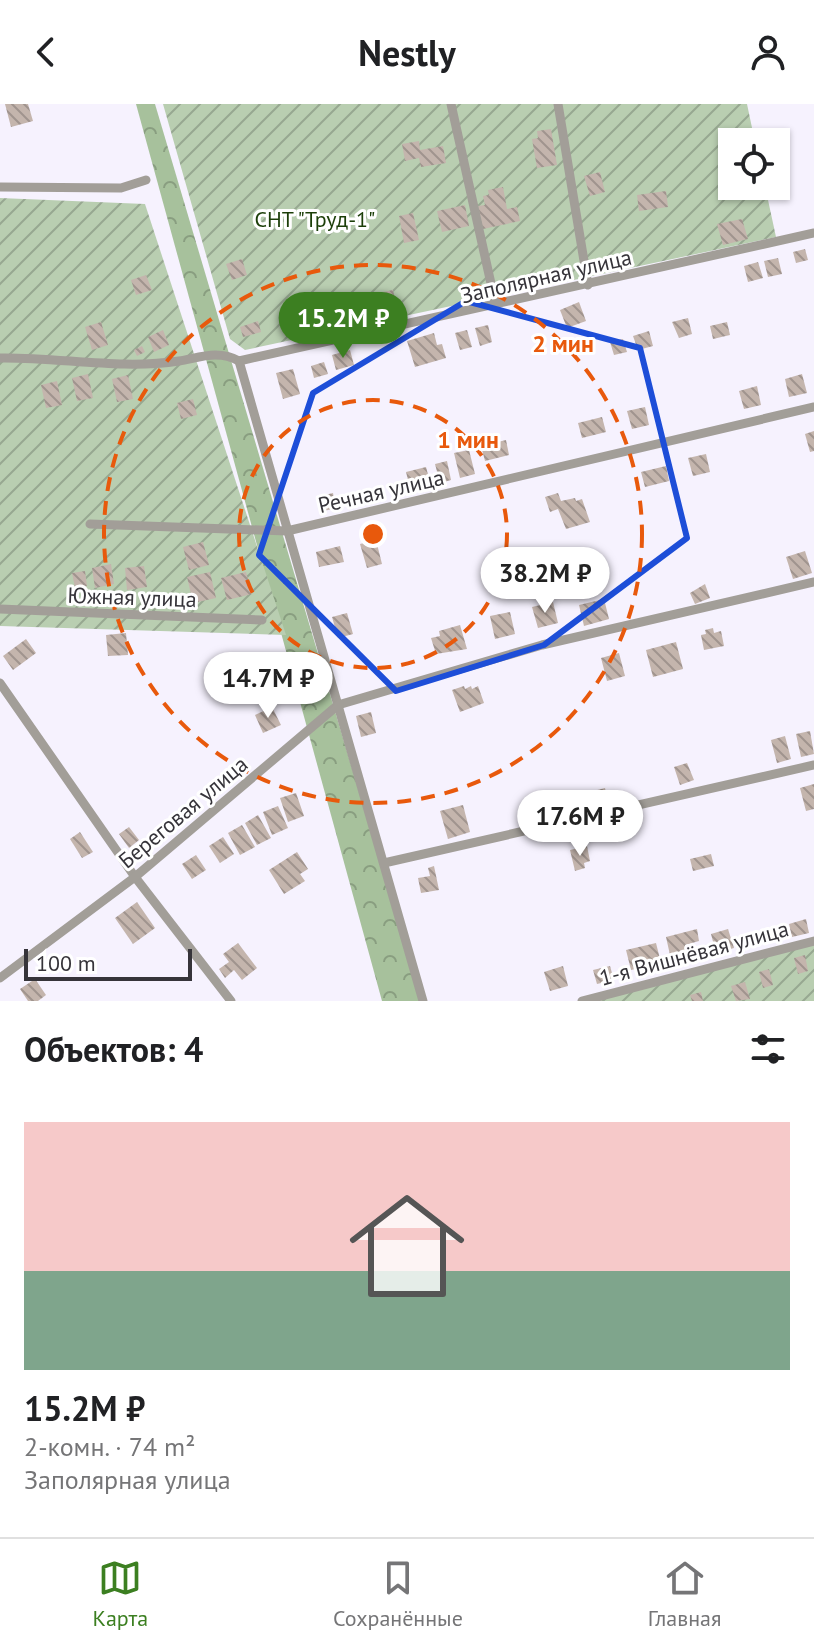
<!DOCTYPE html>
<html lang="ru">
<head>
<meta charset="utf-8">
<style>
	:root { --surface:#fff; --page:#f2f2f2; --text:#202124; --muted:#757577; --line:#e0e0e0; --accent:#3c7f21 }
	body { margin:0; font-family:"PT Sans",sans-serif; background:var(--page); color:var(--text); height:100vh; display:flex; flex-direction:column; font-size:30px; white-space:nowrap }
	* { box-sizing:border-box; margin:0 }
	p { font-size:26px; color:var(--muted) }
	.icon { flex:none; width:44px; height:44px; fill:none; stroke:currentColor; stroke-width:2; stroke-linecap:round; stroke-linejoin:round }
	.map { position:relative; height:897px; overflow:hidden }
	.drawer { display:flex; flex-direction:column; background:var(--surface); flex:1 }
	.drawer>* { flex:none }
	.fabs { position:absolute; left:718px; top:24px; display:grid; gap:16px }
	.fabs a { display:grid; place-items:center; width:72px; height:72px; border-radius:0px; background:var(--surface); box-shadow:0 2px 6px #0004; font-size:40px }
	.scale { position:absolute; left:24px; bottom:20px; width:168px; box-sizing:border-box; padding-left:8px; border:4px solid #36343a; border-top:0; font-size:22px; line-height:28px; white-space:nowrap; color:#36343a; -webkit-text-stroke:6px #fff; paint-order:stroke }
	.price { position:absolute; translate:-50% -68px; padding:0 18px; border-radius:28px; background:#fff; color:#222; font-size:26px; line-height:52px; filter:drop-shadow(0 2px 4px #0008) }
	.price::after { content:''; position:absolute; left:50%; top:48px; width:24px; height:18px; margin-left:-12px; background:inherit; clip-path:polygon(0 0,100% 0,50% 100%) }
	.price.current { background:var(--accent); color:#fff }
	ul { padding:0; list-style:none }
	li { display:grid; align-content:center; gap:16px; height:424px; padding:0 24px }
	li+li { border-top:2px solid var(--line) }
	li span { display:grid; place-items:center; height:248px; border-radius:0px; color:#555 }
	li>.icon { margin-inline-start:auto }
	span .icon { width:144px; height:144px; fill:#fffc; stroke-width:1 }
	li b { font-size:34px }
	h2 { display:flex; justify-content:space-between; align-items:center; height:96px; padding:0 24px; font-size:34px }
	header { display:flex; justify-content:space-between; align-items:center; height:104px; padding:0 24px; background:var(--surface); font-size:36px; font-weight:600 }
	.tabs { display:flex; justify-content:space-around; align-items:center; height:112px; border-top:2px solid var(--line); background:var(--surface); font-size:22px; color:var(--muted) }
	.tabs a { display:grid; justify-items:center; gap:4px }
	.tabs .current { color:var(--accent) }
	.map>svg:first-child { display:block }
	.forest { fill:url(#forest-crowns) }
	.garden { fill:url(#garden-furrows) }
	.building { fill:url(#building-back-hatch) }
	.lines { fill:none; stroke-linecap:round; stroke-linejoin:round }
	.street { stroke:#a29e98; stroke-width:9 }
	.marked { fill:none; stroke:#1d4ed8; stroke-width:6; stroke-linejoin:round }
	.ring { fill:none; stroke:#e8590c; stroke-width:4; stroke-dasharray:14 10 }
	.labels { text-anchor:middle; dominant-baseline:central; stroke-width:6; stroke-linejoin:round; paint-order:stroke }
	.park-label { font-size:22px; fill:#1b3e08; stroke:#fff }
	.street-label { font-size:22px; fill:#36343a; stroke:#fff }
	.centre { fill:#e8590c; stroke:#fff; stroke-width:4 }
	.ring-label { font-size:24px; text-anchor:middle; font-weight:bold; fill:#e8590c; stroke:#fff; stroke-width:6; stroke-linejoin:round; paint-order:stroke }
</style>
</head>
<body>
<header><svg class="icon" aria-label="back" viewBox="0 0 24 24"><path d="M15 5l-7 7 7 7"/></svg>Nestly<svg class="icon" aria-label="person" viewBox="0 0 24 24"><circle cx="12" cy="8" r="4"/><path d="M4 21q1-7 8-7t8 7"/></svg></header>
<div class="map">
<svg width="814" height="897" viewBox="0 0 814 897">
	<defs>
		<pattern id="forest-crowns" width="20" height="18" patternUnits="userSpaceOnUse" patternTransform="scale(2)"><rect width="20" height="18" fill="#a7c19c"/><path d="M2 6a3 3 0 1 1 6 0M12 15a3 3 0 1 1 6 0" fill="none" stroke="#899e80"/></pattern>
		<pattern id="garden-furrows" width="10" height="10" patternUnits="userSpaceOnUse" patternTransform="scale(2)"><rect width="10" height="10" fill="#b9ceb1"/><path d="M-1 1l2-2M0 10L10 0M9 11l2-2" fill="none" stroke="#97a891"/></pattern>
		<pattern id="building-back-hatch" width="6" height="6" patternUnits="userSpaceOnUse" patternTransform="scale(2)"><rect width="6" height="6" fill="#c4b5ad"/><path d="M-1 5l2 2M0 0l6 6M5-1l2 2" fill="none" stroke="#a0948e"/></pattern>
	</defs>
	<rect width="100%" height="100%" fill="#f6f2fe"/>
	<polygon class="forest" points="136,0 155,0 421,897 382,897"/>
	<g class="garden">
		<polygon points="163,0 747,0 755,38 732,38 732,82 765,82 776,133 245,246 230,235"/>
		<polygon points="0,94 145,100 286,531 0,522"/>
		<polygon points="814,839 814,897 586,897"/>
	</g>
	<g class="building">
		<polygon points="5,0 28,0 33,17 11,23"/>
		<polygon points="551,25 557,61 537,64 532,35 538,34 537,27"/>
		<polygon points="419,37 420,46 443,42 446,59 421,63 419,54 405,57 402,40"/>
		<polygon points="600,68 605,88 590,92 584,72"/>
		<polygon points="503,83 507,105 517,103 520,117 483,125 478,102 485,101 483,92 489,91 488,86"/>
		<polygon points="666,87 668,103 639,107 637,91"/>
		<polygon points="465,101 469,122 442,128 437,107"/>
		<polygon points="413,109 419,136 404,139 399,112"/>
		<polygon points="742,115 748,135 723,141 717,120"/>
		<polygon points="805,145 808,156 796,159 793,148"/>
		<polygon points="778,154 782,170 768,173 764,157"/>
		<polygon points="242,155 247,171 232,176 226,160"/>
		<polygon points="758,158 763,174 748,178 744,162"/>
		<polygon points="146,171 152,186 136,191 131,176"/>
		<polygon points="393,186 397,204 390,206 391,209 377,212 373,190"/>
		<polygon points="579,198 586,217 567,224 560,206"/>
		<polygon points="688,214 692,230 679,234 672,218"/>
		<polygon points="258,217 261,228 243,233 240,223"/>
		<polygon points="101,218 108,241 92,246 85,223"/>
		<polygon points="727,218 730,231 713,235 710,222"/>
		<polygon points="488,221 492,238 480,242 475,224"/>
		<polygon points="163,226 169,241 154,248 148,233"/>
		<polygon points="467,226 472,243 460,246 455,229"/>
		<polygon points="649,227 653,242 638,246 633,232"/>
		<polygon points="434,229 437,241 442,240 446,254 415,263 407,237"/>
		<polygon points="623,235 627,248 614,251 610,238"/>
		<polygon points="142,242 145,248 137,252 134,246"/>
		<polygon points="350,246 354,261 336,266 332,251"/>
		<polygon points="324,258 328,270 314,274 311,262"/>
		<polygon points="293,265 300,290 283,295 276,269"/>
		<polygon points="88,270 93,294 77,297 72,274"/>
		<polygon points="802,270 807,289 789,293 785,275"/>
		<polygon points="128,271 133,295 117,298 112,275"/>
		<polygon points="57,277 62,301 46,304 41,281"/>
		<polygon points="757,282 761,301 744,305 739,287"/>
		<polygon points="193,295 197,311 181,315 177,299"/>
		<polygon points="645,303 649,321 632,325 627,307"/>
		<polygon points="602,313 606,328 582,334 578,319"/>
		<polygon points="814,327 814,347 810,348 805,330"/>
		<polygon points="506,336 509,351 485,357 481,342"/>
		<polygon points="469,346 475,370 460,374 454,349"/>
		<polygon points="706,350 710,368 693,372 688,354"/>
		<polygon points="447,357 451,376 440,379 435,360"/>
		<polygon points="666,362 669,377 645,383 641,368"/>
		<polygon points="426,363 430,378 410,384 406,368"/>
		<polygon points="333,389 336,404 320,408 317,393"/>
		<polygon points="558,389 561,397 575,394 576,397 582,395 590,418 566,425 558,405 550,408 545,393"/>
		<polygon points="376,436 382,460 367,464 360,440"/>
		<polygon points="203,438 209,461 189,466 183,443"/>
		<polygon points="340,442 344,458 319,463 316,448"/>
		<polygon points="805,447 812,469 793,475 786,453"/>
		<polygon points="111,460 114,480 95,484 92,464"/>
		<polygon points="144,462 147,483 127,486 125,464"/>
		<polygon points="85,467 87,482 75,484 72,469"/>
		<polygon points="210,468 216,494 193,499 187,473"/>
		<polygon points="246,468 252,490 227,496 221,474"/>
		<polygon points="705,480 710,494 695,500 690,489"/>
		<polygon points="604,495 609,515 584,522 579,501"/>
		<polygon points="553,498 558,519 538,524 532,503"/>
		<polygon points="510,508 515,530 495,535 490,512"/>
		<polygon points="347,509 353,530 338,534 332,513"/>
		<polygon points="460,521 467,545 436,550 431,534 440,532 439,527"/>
		<polygon points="713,524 714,529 721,527 724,542 704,546 701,531 706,530 705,526"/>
		<polygon points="126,529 128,551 108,552 106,531"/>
		<polygon points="26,535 36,549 13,566 3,552"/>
		<polygon points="676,538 683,565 653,573 646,546"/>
		<polygon points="619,549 625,572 607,577 601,554"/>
		<polygon points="263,562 268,579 251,584 246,568"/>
		<polygon points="464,582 465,585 471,582 472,585 478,582 484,599 460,608 452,586"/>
		<polygon points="272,603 281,621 263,629 255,611"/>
		<polygon points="371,608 376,629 361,633 356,612"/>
		<polygon points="810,627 814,650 801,653 796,630"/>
		<polygon points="785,632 791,655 777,659 771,636"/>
		<polygon points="687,659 694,676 680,681 674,663"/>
		<polygon points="814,680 814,705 806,707 800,684"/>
		<polygon points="605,684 609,702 587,708 582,690"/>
		<polygon points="557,686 560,696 568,694 571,706 537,715 532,692"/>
		<polygon points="296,689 304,712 288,718 280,694"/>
		<polygon points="463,701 470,728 448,735 440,707"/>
		<polygon points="278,702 288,724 272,731 263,708"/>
		<polygon points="258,711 271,734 257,741 245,719"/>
		<polygon points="242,721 255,743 240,751 228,729"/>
		<polygon points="129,723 139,736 129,744 119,730"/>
		<polygon points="80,728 93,748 82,754 70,735"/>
		<polygon points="223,733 234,750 220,759 209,742"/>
		<polygon points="587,742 590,757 584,759 585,764 575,767 570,746"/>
		<polygon points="297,748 308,765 300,770 305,777 284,790 269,766"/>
		<polygon points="711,750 714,762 693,767 690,755"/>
		<polygon points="196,751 206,766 192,775 182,760"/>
		<polygon points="434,762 439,786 421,789 418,774 430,772 428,764"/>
		<polygon points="137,798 155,824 133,840 115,814"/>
		<polygon points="806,815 809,829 792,833 789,820"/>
		<polygon points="697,825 699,837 685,841 686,847 670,851 666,833"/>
		<polygon points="728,825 734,844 716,849 711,830"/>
		<polygon points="238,839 257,864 242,876 234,866 225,874 219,865 229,858 223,850"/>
		<polygon points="656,839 661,859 631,866 626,846"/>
		<polygon points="805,851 808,867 798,870 794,854"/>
		<polygon points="563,862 568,882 550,887 544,868"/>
		<polygon points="610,862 614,876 597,880 593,866"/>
		<polygon points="769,865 773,881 763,884 759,868"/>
		<polygon points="35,875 46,891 38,897 28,897 20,885"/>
		<polygon points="745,878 750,895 736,897 731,882"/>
		<polygon points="701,888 703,897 692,897 690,891"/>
	</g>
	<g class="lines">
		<g class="street">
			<polyline points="451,0 496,202"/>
			<polyline points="558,0 588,181"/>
			<polyline points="0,83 121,84 146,76"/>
			<path d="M0,254C60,253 120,266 179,257C202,253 218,246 239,257"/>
			<polyline points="239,257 423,897"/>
			<polyline points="239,257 814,129"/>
			<polyline points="90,420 287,427 814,303"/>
			<polyline points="0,505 262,516"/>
			<polyline points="0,579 135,773 231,897"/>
			<polyline points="384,759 814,661"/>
			<polyline points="0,874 135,773 338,601 542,541 814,478"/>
			<polyline points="582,897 814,837"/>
		</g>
	</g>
	<path class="marked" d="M466,197L640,244L687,434L544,541L396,587L259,451L313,289Z"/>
	<g class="ring">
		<circle cx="373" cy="430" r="134"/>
		<circle cx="373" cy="430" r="269"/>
	</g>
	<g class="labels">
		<g class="park-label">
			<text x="315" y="115">СНТ "Труд-1"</text>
		</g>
		<g class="street-label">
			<text transform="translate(546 172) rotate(-13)">Заполярная улица</text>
			<text transform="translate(381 387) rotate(-13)">Речная улица</text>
			<text transform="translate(132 493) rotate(2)">Южная улица</text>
			<text transform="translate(183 708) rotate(-40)">Береговая улица</text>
			<text transform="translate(694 849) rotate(-15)">1-я Вишнёвая улица</text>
		</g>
	</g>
	<circle cx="373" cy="430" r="12" class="centre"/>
	<g class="ring-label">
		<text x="563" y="248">2 мин</text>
		<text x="468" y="344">1 мин</text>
	</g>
</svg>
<div class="fabs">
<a><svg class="icon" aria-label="locate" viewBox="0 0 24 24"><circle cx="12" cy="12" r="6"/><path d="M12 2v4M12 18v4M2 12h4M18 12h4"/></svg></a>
</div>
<div class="scale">100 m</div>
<b class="price current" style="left:343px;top:256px">15.2M ₽</b>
<b class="price" style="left:545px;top:511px">38.2M ₽</b>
<b class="price" style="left:268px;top:616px">14.7M ₽</b>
<b class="price" style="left:580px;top:754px">17.6M ₽</b>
</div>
<section class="drawer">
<h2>Объектов: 4<svg class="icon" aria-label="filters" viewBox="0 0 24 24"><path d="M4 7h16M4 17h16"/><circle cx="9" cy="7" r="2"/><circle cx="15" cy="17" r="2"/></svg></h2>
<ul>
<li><span style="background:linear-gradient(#f6c9c9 60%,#7fa58c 0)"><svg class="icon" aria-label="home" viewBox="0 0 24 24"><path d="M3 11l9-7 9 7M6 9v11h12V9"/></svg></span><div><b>15.2M ₽</b><p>2-комн. · 74 m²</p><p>Заполярная улица</p></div></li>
</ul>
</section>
<nav class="tabs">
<a class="current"><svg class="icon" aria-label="map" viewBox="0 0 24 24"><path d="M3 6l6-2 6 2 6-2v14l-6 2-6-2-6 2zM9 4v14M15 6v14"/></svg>Карта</a>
<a><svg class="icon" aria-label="saved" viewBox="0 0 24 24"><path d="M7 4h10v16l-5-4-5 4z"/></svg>Сохранённые</a>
<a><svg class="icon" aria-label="home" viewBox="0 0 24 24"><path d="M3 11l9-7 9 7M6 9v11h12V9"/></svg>Главная</a>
</nav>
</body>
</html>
